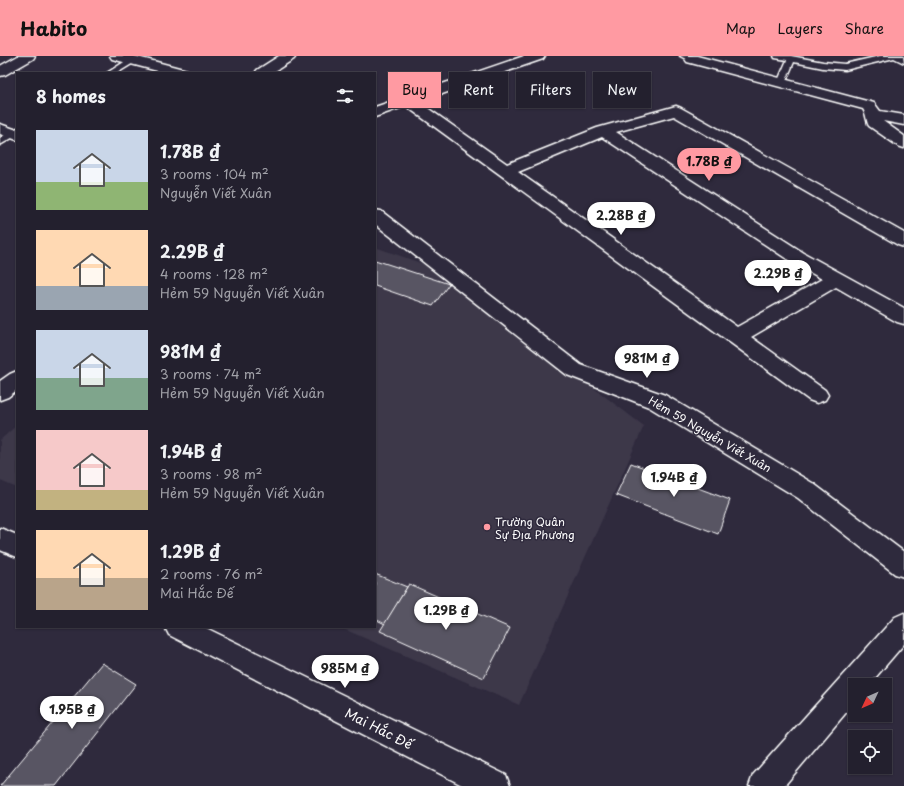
<!DOCTYPE html>
<html lang="en">
<head>
<meta charset="utf-8">
<style>
	:root { --surface:#23202e; --page:#2f2d3a; --text:#f1f3f6; --muted:#a3a3aa; --line:#403e4a; --accent:#ff9aa2 }
	body { margin:0; font-family:"Playpen Sans",sans-serif; background:var(--page); color:var(--text); height:100vh; display:flex; flex-direction:column; font-size:15px; white-space:nowrap }
	* { box-sizing:border-box; margin:0 }
	p { font-size:13px; color:var(--muted) }
	.icon { flex:none; width:22px; height:22px; fill:none; stroke:currentColor; stroke-width:2; stroke-linecap:round; stroke-linejoin:round }
	.map { position:relative; flex:1; overflow:hidden }
	.panel { position:absolute; left:16px; top:16px; width:360px; height:556px; display:flex; flex-direction:column; background:var(--surface); border-radius:0px; box-shadow:0 1px 3px #0004,0 0 0 1px var(--line) }
	.panel>* { flex:none }
	.banner { position:absolute; left:388px; top:16px; width:380px; height:36px; display:flex; gap:8px }
	.needle { width:26px; rotate:226deg }
	.controls { position:absolute; left:848px; top:622px; display:grid; gap:8px }
	.controls a { display:grid; place-items:center; width:44px; height:44px; border-radius:0px; background:var(--surface); box-shadow:0 1px 3px #0004,0 0 0 1px var(--line); font-size:20px }
	.price { position:absolute; translate:-50% -34px; padding:0 9px; border-radius:14px; background:#fff; color:#222; font-size:13px; line-height:26px; filter:drop-shadow(0 1px 2px #0008) }
	.price::after { content:''; position:absolute; left:50%; top:24px; width:12px; height:9px; margin-left:-6px; background:inherit; clip-path:polygon(0 0,100% 0,50% 100%) }
	.price.selected { background:var(--accent); color:#111 }
	ul { padding:0; list-style:none }
	li { display:flex; align-items:center; gap:12px; height:100px; padding:0 20px }
	li span { display:grid; place-items:center; flex:none; width:112px; height:80px; border-radius:0px; color:#555 }
	li>.icon { margin-inline-start:auto }
	span .icon { width:48px; height:48px; fill:#fffc; stroke-width:1 }
	li b { font-size:17px }
	h2 { display:flex; justify-content:space-between; align-items:center; height:48px; padding:0 20px; font-size:17px }
	.tag { padding:0 14px; border-radius:0px; background:var(--surface); box-shadow:0 1px 3px #0004,0 0 0 1px var(--line); font-size:14px; line-height:36px }
	.tag.selected { background:var(--accent); color:#111 }
	header { display:flex; align-items:center; gap:24px; box-sizing:border-box; height:56px; padding:0 20px; background:var(--accent); color:#111 }
	header strong { font-size:19px }
	nav { display:flex; gap:22px; margin-inline-start:auto; font-size:14px }
	.map>svg:first-child { display:block }
	.built { fill:#3c3749 }
	.building { fill:#595564; stroke:#fff }
	.lines { fill:none; stroke-linecap:round; stroke-linejoin:round }
	.lane-casing { stroke:#fff; stroke-width:3 }
	.street-casing { stroke:#fff; stroke-width:3 }
	.secondary-casing { stroke:#fff; stroke-width:3 }
	.lane { fill:#2f2a3d; fill-rule:evenodd }
	.street { fill:#2f2a3d; fill-rule:evenodd }
	.secondary { fill:#2f2a3d; fill-rule:evenodd }
	.poi-dot { fill:#ff9aa2; stroke:#2f2a3d; stroke-width:1.5 }
	.labels { text-anchor:middle; dominant-baseline:central; stroke-width:3; stroke-linejoin:round; paint-order:stroke }
	.street-label { font-size:11px; fill:#fff; stroke:#2f2a3d }
	.poi-label { font-size:11px; fill:#fff; stroke:#2f2a3d; text-anchor:start }
	.near-street-label { font-size:13px; fill:#fff; stroke:#2f2a3d }
</style>
</head>
<body>
<header>
<strong>Habito</strong>
<nav><a>Map</a><a>Layers</a><a>Share</a></nav>
</header>
<div class="map">
<svg width="904" height="730" viewBox="0 0 904 730">
	<rect width="100%" height="100%" fill="#2f2a3d"/>
	<filter id="ink" filterUnits="userSpaceOnUse"><feTurbulence type="fractalNoise" baseFrequency=".025" numOctaves="2"/><feDisplacementMap in="SourceGraphic" scale="8" xChannelSelector="R" yChannelSelector="G"/><feConvolveMatrix kernelMatrix="1 2 1 2 8 2 1 2 1" color-interpolation-filters="sRGB"/></filter>
	<g filter="url(#ink)">
		<g class="built">
			<polygon points="375,191 435,212 644,370 519,649 339,571 375,571"/>
			<polygon points="17,369 17,432 0,425 0,384"/>
		</g>
		<g class="building">
			<polygon points="375,204 449,228 433,250 375,230"/>
			<polygon points="631,407 730,444 718,478 616,439"/>
			<polygon points="375,518 407,531 385,568 375,563"/>
			<polygon points="409,528 510,572 484,622 380,575"/>
			<polygon points="102,607 136,628 56,730 0,730"/>
		</g>
		<g class="lines">
			<defs>
				<g id="lane">
					<polygon points="680,0 692,0 696,3 692,6"/>
					<polygon points="774,0 791,0 823,6 845,8 880,0 903,0 904,7 894,2 845,14 823,12 794,6 785,27 781,30 777,27 787,4 775,2"/>
					<polygon points="132,1 136,4 135,6 117,17 107,17"/>
					<polygon points="17,72 17,79 0,89 0,82"/>
				</g>
				<g id="street">
					<polygon points="18,0 35,0 33,3 5,19 0,20 0,10"/>
					<polygon points="110,0 134,0 187,14 189,17 165,17 112,3"/>
					<polygon points="279,0 296,0 294,3 272,17 255,17 257,14"/>
					<path d="M524,0H545L543,3L419,46L507,108L597,72L676,50L681,52L904,177V191L898,189L674,60L616,76L804,197L904,252V268L897,266L836,231L751,281L825,334L828,339L825,344L817,347L809,344L406,50L375,61V51ZM602,81L790,205L822,223L737,271L518,116Z"/>
					<path d="M687,0H697L874,47L880,55L904,59V69L883,65L904,80V92L898,90L869,70C866,65 867,59 863,53L687,6L685,3Z"/>
					<polygon points="0,68 17,74 17,84 0,78"/>
					<polygon points="375,154 381,155 581,309 665,339 814,428 904,496 904,521 895,518 798,442 649,351 567,319 375,168"/>
					<polygon points="17,315 17,334 8,341 0,344 0,325 10,318"/>
					<polygon points="904,557 904,588 869,629 855,629 855,646 784,730 749,730 753,719 895,561"/>
				</g>
				<g id="secondary">
					<polygon points="0,472 17,479 17,501 0,494"/>
					<polygon points="165,571 204,571 506,719 510,730 464,730 169,579"/>
				</g>
			</defs>
			<use href="#lane" class="lane-casing"/>
			<use href="#street" class="street-casing"/>
			<use href="#secondary" class="secondary-casing"/>
			<use href="#lane" class="lane"/>
			<use href="#street" class="street"/>
			<use href="#secondary" class="secondary"/>
		</g>
	</g>
	<circle class="poi-dot" cx="487" cy="471" r="4"/>
	<g class="labels">
		<g class="street-label">
			<text transform="translate(710 378) rotate(30)">Hẻm 59 Nguyễn Viết Xuân</text>
		</g>
		<g class="poi-label">
			<text x="495" y="465">Trường Quân<tspan x="495" dy="13">Sự Địa Phương</tspan></text>
		</g>
		<g class="near-street-label">
			<text transform="translate(379 672) rotate(27)">Mai Hắc Đế</text>
		</g>
	</g>
</svg>
<div class="controls">
<a><svg class="needle" viewBox="-14 -14 28 28"><path d="M0-13l5 13h-10z" fill="#e53935"/><path d="M0 13l5-13h-10z" fill="#a3a3aa"/></svg></a>
<a><svg class="icon" aria-label="locate" viewBox="0 0 24 24"><circle cx="12" cy="12" r="6"/><path d="M12 2v4M12 18v4M2 12h4M18 12h4"/></svg></a>
</div>
<b class="price selected" style="left:709px;top:126px">1.78B ₫</b>
<b class="price" style="left:621px;top:180px">2.28B ₫</b>
<b class="price" style="left:778px;top:238px">2.29B ₫</b>
<b class="price" style="left:647px;top:323px">981M ₫</b>
<b class="price" style="left:674px;top:442px">1.94B ₫</b>
<b class="price" style="left:446px;top:575px">1.29B ₫</b>
<b class="price" style="left:345px;top:633px">985M ₫</b>
<b class="price" style="left:72px;top:674px">1.95B ₫</b>
<div class="banner">
<a class="tag selected">Buy</a>
<a class="tag">Rent</a>
<a class="tag">Filters</a>
<a class="tag">New</a>
</div>
<section class="panel">
<h2>8 homes<svg class="icon" aria-label="filters" viewBox="0 0 24 24"><path d="M4 7h16M4 17h16"/><circle cx="9" cy="7" r="2"/><circle cx="15" cy="17" r="2"/></svg></h2>
<ul>
<li><span style="background:linear-gradient(#c9d6e8 65%,#8fb573 0)"><svg class="icon" aria-label="home" viewBox="0 0 24 24"><path d="M3 11l9-7 9 7M6 9v11h12V9"/></svg></span><div><b>1.78B ₫</b><p>3 rooms · 104 m²</p><p>Nguyễn Viết Xuân</p></div></li>
<li><span style="background:linear-gradient(#ffd9b3 70%,#9aa5b1 0)"><svg class="icon" aria-label="home" viewBox="0 0 24 24"><path d="M3 11l9-7 9 7M6 9v11h12V9"/></svg></span><div><b>2.29B ₫</b><p>4 rooms · 128 m²</p><p>Hẻm 59 Nguyễn Viết Xuân</p></div></li>
<li><span style="background:linear-gradient(#c9d6e8 60%,#7fa58c 0)"><svg class="icon" aria-label="home" viewBox="0 0 24 24"><path d="M3 11l9-7 9 7M6 9v11h12V9"/></svg></span><div><b>981M ₫</b><p>3 rooms · 74 m²</p><p>Hẻm 59 Nguyễn Viết Xuân</p></div></li>
<li><span style="background:linear-gradient(#f6c9c9 75%,#c2b280 0)"><svg class="icon" aria-label="home" viewBox="0 0 24 24"><path d="M3 11l9-7 9 7M6 9v11h12V9"/></svg></span><div><b>1.94B ₫</b><p>3 rooms · 98 m²</p><p>Hẻm 59 Nguyễn Viết Xuân</p></div></li>
<li><span style="background:linear-gradient(#ffd9b3 60%,#b9a48a 0)"><svg class="icon" aria-label="home" viewBox="0 0 24 24"><path d="M3 11l9-7 9 7M6 9v11h12V9"/></svg></span><div><b>1.29B ₫</b><p>2 rooms · 76 m²</p><p>Mai Hắc Đế</p></div></li>
</ul>
</section>
</div>
</body>
</html>
